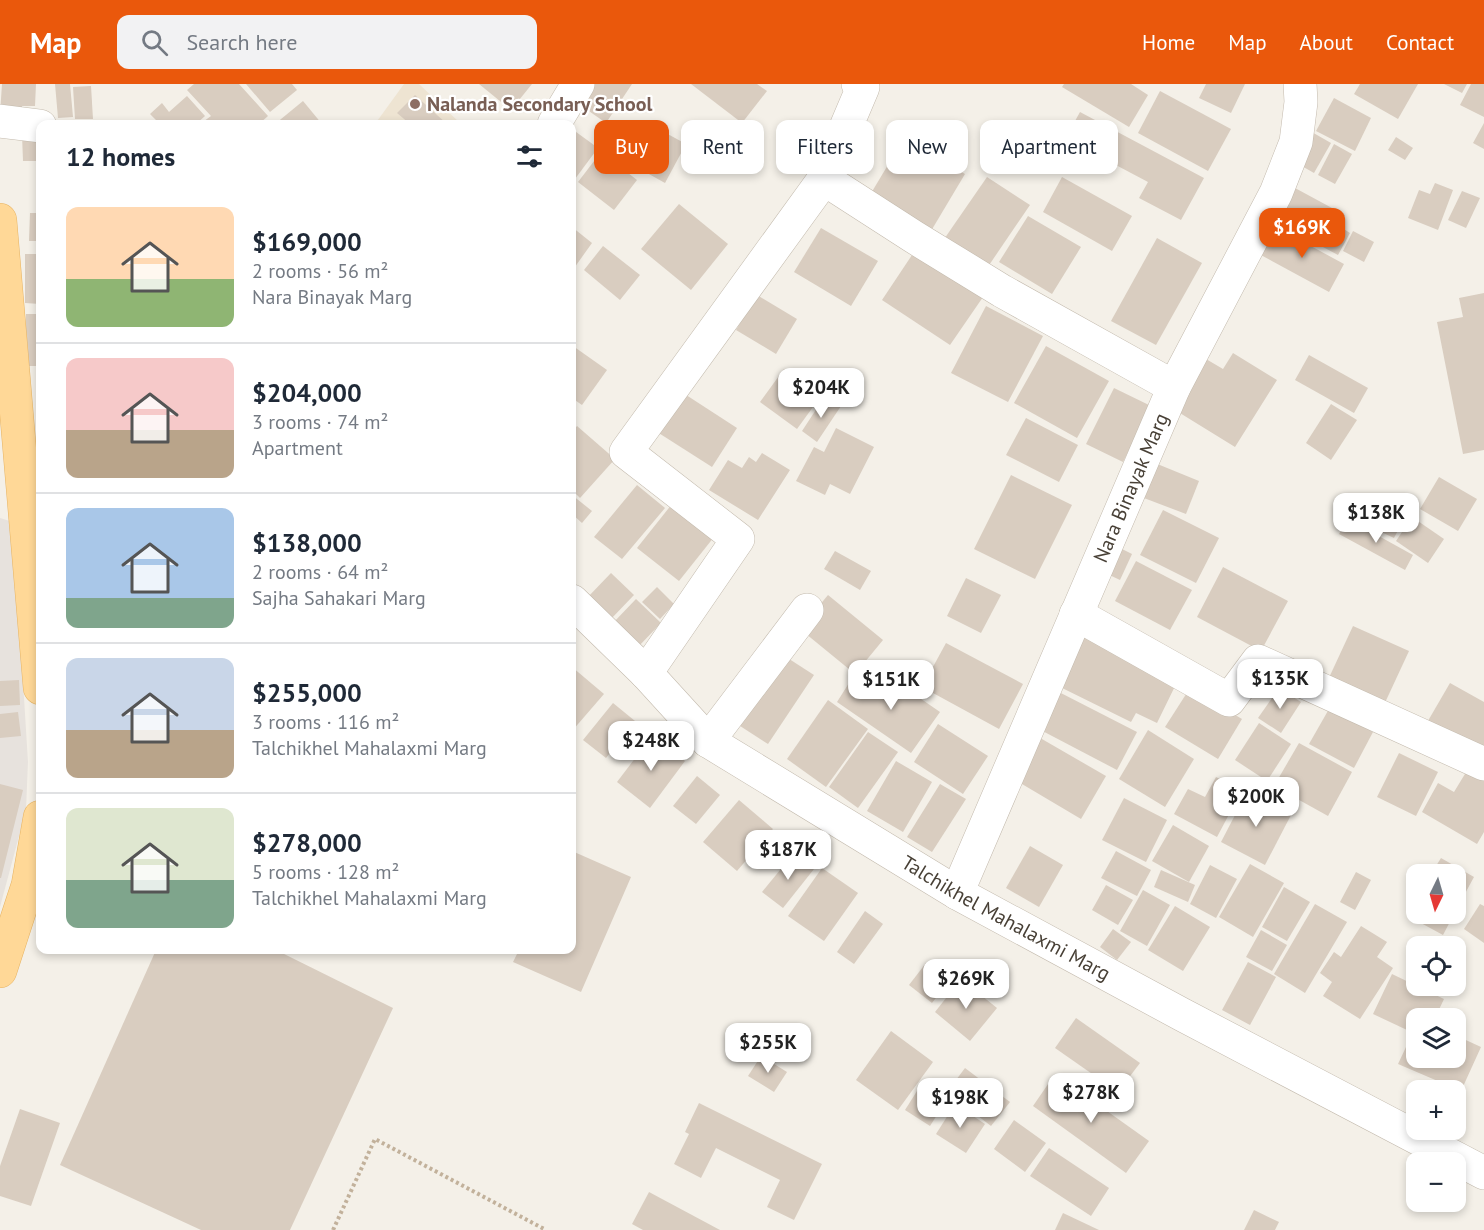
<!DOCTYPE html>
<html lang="en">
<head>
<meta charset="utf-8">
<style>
	:root { --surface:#fff; --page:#f2f2f3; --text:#1f2937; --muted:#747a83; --line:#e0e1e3; --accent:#ea580c }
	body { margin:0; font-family:"PT Sans",sans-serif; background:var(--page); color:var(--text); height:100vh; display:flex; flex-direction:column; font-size:22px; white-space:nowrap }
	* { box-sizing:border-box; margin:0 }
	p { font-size:20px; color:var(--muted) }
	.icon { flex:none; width:33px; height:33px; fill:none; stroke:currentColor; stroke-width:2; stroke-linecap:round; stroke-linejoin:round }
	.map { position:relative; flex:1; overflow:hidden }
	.details { position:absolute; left:36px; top:36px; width:540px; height:834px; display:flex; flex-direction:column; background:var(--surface); border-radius:12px; box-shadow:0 3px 9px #0003 }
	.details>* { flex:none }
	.banner { position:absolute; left:594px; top:36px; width:570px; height:54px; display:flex; gap:12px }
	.needle { width:39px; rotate:185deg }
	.buttons { position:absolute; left:1406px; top:780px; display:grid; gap:12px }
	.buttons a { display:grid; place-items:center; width:60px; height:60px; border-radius:12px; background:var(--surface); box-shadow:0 3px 9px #0003; font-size:30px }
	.price { position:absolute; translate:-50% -51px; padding:0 14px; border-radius:12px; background:#fff; color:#222; font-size:20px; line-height:39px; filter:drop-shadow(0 2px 3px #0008) }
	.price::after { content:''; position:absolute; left:50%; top:36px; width:18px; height:14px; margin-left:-9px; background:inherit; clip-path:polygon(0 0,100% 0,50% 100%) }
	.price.selected { background:var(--accent); color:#fff }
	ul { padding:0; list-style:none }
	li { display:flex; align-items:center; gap:18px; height:150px; padding:0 30px }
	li+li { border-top:2px solid var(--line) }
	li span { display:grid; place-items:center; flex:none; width:168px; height:120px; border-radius:12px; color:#555 }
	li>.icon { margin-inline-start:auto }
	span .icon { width:72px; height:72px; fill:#fffc; stroke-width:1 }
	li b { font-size:26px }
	h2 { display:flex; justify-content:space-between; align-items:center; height:72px; padding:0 30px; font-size:26px }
	.tag { padding:0 21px; border-radius:12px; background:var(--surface); box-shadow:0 3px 9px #0003; font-size:21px; line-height:54px }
	.tag.selected { background:var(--accent); color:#fff }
	header { display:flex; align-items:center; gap:36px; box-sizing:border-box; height:84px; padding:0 30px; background:var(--accent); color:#fff }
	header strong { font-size:28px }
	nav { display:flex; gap:33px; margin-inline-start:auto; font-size:21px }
	.search { width:420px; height:54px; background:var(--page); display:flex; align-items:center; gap:15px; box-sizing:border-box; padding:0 21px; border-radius:12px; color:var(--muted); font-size:22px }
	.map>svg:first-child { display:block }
	.industrial { fill:#e7e2dd }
	.education { fill:#eee4d2 }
	.building { fill:#d9cdc0 }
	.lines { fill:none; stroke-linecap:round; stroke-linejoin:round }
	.minor-casing { stroke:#c3baad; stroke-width:34 }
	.major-casing { stroke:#e7b464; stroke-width:34 }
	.path { stroke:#c2b19b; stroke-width:4; stroke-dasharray:3 3; stroke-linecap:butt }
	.minor { stroke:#fff; stroke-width:33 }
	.major { stroke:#ffd897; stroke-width:33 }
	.education-dot { fill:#8d6e63; stroke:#fff; stroke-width:2 }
	.labels { text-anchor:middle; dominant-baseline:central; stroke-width:4.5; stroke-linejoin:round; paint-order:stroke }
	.education-label { font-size:20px; font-weight:bold; fill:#785e54; stroke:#fff; text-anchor:start }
	.street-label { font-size:20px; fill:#484036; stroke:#fff }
</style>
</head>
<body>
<header>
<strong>Map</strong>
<div class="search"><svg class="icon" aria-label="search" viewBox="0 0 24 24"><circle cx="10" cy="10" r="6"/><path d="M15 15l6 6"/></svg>Search here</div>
<nav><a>Home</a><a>Map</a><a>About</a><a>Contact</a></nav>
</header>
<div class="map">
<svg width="1484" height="1146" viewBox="0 0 1484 1146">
	<rect width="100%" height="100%" fill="#f4f0e8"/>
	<polygon class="industrial" points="0,434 13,438 28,678 26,726 0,823"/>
	<polygon class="education" points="404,0 419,0 461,40 375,40"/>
	<g class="building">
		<polygon points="2,0 36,0 35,22 22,22 22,31 0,30"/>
		<polygon points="55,0 70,0 73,33 58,34"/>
		<polygon points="194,0 239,0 268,32 259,40 200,40 211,32 187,6"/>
		<polygon points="246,0 292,0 297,6 270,28"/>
		<polygon points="479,0 532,0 511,26"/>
		<polygon points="589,0 632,0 606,39 576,18"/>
		<polygon points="691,0 757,0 767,7 742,39"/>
		<polygon points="1064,0 1131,0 1148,11 1129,43 1062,3"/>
		<polygon points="1206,0 1245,0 1231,29 1199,14"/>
		<polygon points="1360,0 1418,0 1398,35 1354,10"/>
		<polygon points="1444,0 1467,0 1462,9"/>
		<polygon points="1471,0 1484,0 1484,33 1460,21"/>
		<polygon points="91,2 93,35 75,35 73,3"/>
		<polygon points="1160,7 1231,45 1208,87 1138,49"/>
		<polygon points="415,11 447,40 410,40 397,29"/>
		<polygon points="187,12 205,32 196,40 160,40 150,30 162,19 169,28"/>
		<polygon points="1334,14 1371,34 1355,67 1316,47"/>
		<polygon points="303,17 322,40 275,40"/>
		<polygon points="1080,28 1204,94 1181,136 1139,114 1148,98 1061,52 1065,43 1070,46"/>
		<polygon points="1484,39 1484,65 1473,59"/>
		<polygon points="653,42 686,60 665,99 631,80"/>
		<polygon points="572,45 598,64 572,99"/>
		<polygon points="1310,47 1331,59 1314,89 1293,77"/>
		<polygon points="22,51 40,51 40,77 23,77"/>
		<polygon points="1396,53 1413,64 1405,76 1388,66"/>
		<polygon points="904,54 965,90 931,147 870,111"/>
		<polygon points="1334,60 1352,70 1335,100 1318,91"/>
		<polygon points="601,68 637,96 614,126 578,98"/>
		<polygon points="987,93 1030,121 983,190 940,161"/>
		<polygon points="1062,93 1132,132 1112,167 1043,128"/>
		<polygon points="36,97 40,97 40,125 37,125"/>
		<polygon points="1435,99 1453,106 1438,146 1408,134 1419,106 1430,110"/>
		<polygon points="1295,104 1345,131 1339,142 1350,149 1338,171 1276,138"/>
		<polygon points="1462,107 1480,114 1466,144 1448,136"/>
		<polygon points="679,120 728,160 691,206 641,165"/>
		<polygon points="30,129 40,129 40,157 29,157"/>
		<polygon points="1028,132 1081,163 1052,210 999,178"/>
		<polygon points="1274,142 1344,180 1329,208 1259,170"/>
		<polygon points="572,143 592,159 572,187"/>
		<polygon points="821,144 878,177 851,222 794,188"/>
		<polygon points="1353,147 1374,158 1364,178 1343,167"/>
		<polygon points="1157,154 1202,179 1156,261 1111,237"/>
		<polygon points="603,162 640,191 620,216 584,186"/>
		<polygon points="914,168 983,213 950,261 882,216"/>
		<polygon points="25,170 40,170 40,220 25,219"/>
		<polygon points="1484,209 1484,366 1463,370 1437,238 1463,233 1459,214"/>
		<polygon points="757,211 797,235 776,270 736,246"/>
		<polygon points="986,222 1043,252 1008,318 951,289"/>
		<polygon points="26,230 40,230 40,282 24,282"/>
		<polygon points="573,262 607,286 582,321 572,314"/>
		<polygon points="1046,262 1109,297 1077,354 1014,319"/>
		<polygon points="1233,269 1277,296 1235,363 1175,326 1206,275 1223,285"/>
		<polygon points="1309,271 1368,304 1354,329 1295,296"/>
		<polygon points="784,285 821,312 797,345 760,318"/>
		<polygon points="1114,304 1151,322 1123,378 1086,360"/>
		<polygon points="680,307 737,344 712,383 654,346"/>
		<polygon points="825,312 841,322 817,358 802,347"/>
		<polygon points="1331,320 1357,336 1331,376 1306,359"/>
		<polygon points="1026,334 1078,361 1059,398 1006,371"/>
		<polygon points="577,342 615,375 580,414 572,406 572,348"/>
		<polygon points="836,344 874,363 850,410 830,400 825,411 796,397 814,363 824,368"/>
		<polygon points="762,369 790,386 758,436 709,406 728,376 742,384 749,373 756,378"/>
		<polygon points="1150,377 1199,397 1186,430 1136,411"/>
		<polygon points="1011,391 1072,421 1035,495 974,465"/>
		<polygon points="1439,393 1477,415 1458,447 1420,425"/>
		<polygon points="637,401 665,424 622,475 594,453"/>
		<polygon points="1363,410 1406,431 1394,454 1351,434"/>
		<polygon points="572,411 592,427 582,439 572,430"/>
		<polygon points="676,415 718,448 679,497 637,464"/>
		<polygon points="1163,426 1219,454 1196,499 1140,471"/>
		<polygon points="1412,433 1444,455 1428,479 1396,457"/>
		<polygon points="1348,435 1413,471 1405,486 1339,450"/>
		<polygon points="1114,461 1132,470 1120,496 1101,487"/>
		<polygon points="835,467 871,487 860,506 824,485"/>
		<polygon points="1136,477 1192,506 1170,546 1115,517"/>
		<polygon points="1223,483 1288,517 1261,567 1197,533"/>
		<polygon points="611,489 634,511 610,536 587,514"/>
		<polygon points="966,494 1001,511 981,549 947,532"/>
		<polygon points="657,503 674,520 660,535 642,518"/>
		<polygon points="828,511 883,556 855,590 800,545"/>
		<polygon points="636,515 661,539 638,563 613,539"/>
		<polygon points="1353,542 1409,567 1383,623 1327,598"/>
		<polygon points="1081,545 1179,594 1157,639 1136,629 1131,638 1054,600"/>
		<polygon points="946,559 1023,600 999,645 922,603"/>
		<polygon points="783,571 814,591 768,660 737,640"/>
		<polygon points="572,583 604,610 572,647"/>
		<polygon points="882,588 940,628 911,669 837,618 849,599 866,611"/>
		<polygon points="19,596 20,621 0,622 0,597"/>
		<polygon points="1450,599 1484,618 1484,675 1425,642"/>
		<polygon points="1190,604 1242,635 1218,675 1165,643"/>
		<polygon points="1279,604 1301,618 1281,649 1258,634"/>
		<polygon points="1053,605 1137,648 1117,686 1033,642"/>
		<polygon points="828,616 868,645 826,703 787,675"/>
		<polygon points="613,619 635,637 606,674 583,656"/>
		<polygon points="1329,625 1373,648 1354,684 1309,660"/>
		<polygon points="18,628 21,652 0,654 0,630"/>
		<polygon points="1259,639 1291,660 1267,697 1235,676"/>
		<polygon points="938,640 988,672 963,710 914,678"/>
		<polygon points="1148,646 1194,675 1165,723 1119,695"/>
		<polygon points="868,648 898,668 858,724 829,703"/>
		<polygon points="1035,651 1106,692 1081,735 1010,693"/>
		<polygon points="652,652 685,677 650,724 617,698"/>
		<polygon points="1299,659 1352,688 1328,732 1274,702"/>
		<polygon points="1399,669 1438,688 1416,732 1377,713"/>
		<polygon points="896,677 932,698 903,748 867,727"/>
		<polygon points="1468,685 1484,694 1484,748 1477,760 1422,728 1438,699 1454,708"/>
		<polygon points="697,692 720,711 696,740 673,722"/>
		<polygon points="1216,693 1242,706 1217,753 1174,730 1188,705 1205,713"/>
		<polygon points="0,700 23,706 1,794 0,794"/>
		<polygon points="940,700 966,715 932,768 907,753"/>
		<polygon points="1247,708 1291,731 1265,781 1221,758"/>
		<polygon points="1124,714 1167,736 1146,778 1102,756"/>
		<polygon points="739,716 773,745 737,787 703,758"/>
		<polygon points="1173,741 1209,762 1189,798 1152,777"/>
		<polygon points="1030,762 1063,781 1039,823 1006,804"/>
		<polygon points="572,767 631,793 581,908 513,878 519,866 572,866"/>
		<polygon points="1116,767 1151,786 1137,812 1101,794"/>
		<polygon points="794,769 814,785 783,824 762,808"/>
		<polygon points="1441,774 1474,793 1455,828 1455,790 1431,790"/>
		<polygon points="1250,780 1284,799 1253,853 1219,833"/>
		<polygon points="1210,781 1237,795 1216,834 1190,820"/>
		<polygon points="822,784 858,809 824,857 788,832"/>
		<polygon points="1161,786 1195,801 1188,818 1154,803"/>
		<polygon points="1356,788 1371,796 1355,826 1340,818"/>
		<polygon points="1106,801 1133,816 1118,841 1092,826"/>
		<polygon points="1284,803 1310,818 1287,857 1262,843"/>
		<polygon points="1143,806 1170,821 1147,862 1120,847"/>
		<polygon points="1416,818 1416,830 1454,830 1443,851 1408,832"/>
		<polygon points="1315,820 1347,838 1305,909 1274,890"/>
		<polygon points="1480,820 1484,822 1484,859 1464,845"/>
		<polygon points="1175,822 1210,843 1183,887 1148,866"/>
		<polygon points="865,827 883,840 854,880 837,868"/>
		<polygon points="1361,842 1387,858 1377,873 1393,884 1360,935 1323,912 1332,898 1320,889 1334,868 1341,873"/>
		<polygon points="1113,845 1131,858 1117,876 1100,863"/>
		<polygon points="1261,846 1287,861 1272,887 1246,873"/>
		<polygon points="156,866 276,866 393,924 290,1146 201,1146 60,1081"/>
		<polygon points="1248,878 1276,893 1250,941 1222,926"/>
		<polygon points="926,879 949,897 932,919 909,901"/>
		<polygon points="1392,890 1444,915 1435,934 1416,934 1416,939 1411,937 1407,946 1373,930"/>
		<polygon points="961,895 997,924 970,957 935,928"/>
		<polygon points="1076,934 1140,979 1118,1008 1055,964"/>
		<polygon points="1414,946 1416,947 1416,974 1455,974 1455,951 1481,963 1461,1007 1398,980"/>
		<polygon points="891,947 933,978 898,1026 856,996"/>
		<polygon points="761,972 787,988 774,1008 748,992"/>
		<polygon points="965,984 1010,1018 991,1042 947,1008"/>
		<polygon points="1055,990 1149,1057 1126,1089 1033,1022"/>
		<polygon points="924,996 949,1012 930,1042 905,1026"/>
		<polygon points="699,1019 822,1080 794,1136 767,1123 780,1096 716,1064 701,1094 674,1080 689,1050 685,1048"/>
		<polygon points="955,1020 985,1040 966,1069 936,1050"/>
		<polygon points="20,1025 60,1039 31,1122 0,1112 0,1082"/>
		<polygon points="1014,1036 1046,1059 1025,1088 994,1065"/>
		<polygon points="1049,1064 1109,1104 1091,1132 1030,1092"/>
		<polygon points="649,1108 720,1146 643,1146 632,1140"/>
		<polygon points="1254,1126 1279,1138 1275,1146 1244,1146"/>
		<polygon points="1063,1129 1099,1146 1055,1146"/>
	</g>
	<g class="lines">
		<defs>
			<g id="minor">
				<polyline points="858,0 863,3 824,95 914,153 1002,207 1174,303"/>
				<polyline points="0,37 40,42"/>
				<polyline points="554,40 578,0"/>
				<path id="s1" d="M572,517L646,589L708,657L957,809L1181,930L1484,1089"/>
				<polyline points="1076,530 1229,616 1258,577 1484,680"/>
				<polyline points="646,589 738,455 626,368 824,95"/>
				<polyline points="708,657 807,526"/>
				<path id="s2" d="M957,809L1174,303L1276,109L1296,58L1301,18L1300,0"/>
			</g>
			<g id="major">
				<polyline points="0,136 40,604"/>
				<polyline points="0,887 28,801 40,733"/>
			</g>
		</defs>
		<use href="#minor" class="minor-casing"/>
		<use href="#major" class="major-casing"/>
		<polyline class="path" points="333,1146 375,1055 546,1146"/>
		<use href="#minor" class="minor"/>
		<use href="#major" class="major"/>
	</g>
	<circle class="education-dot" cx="415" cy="20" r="6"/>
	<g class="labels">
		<g class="education-label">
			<text x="427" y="20">Nalanda Secondary School</text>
		</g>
		<g class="street-label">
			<text stroke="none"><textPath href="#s2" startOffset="441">Nara Binayak Marg</textPath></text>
			<text stroke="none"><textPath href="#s1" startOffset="542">Talchikhel Mahalaxmi Marg</textPath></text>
		</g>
	</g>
</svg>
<div class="buttons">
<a><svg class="needle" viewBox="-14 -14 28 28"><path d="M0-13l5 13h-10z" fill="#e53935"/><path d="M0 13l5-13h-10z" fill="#747a83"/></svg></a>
<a><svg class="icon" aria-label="locate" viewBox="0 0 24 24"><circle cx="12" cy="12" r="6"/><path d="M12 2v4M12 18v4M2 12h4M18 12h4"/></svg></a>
<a><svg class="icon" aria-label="layers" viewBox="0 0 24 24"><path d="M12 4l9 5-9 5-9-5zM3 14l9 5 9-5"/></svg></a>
<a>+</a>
<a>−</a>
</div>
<b class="price selected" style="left:1302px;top:175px">$169K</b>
<b class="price" style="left:821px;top:335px">$204K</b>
<b class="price" style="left:1376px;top:460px">$138K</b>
<b class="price" style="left:1280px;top:626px">$135K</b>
<b class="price" style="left:891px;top:627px">$151K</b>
<b class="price" style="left:651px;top:688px">$248K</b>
<b class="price" style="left:1256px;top:744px">$200K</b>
<b class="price" style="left:788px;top:797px">$187K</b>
<b class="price" style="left:966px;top:926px">$269K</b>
<b class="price" style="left:768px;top:990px">$255K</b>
<b class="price" style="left:1091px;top:1040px">$278K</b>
<b class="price" style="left:960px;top:1045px">$198K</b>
<div class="banner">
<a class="tag selected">Buy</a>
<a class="tag">Rent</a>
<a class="tag">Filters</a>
<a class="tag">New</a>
<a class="tag">Apartment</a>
</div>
<section class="details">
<h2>12 homes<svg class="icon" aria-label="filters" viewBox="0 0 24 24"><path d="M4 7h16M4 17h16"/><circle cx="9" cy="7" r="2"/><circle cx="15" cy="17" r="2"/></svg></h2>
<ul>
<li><span style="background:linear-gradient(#ffd9b3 60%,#8fb573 0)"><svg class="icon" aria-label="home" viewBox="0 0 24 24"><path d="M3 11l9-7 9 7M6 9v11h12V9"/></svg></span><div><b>$169,000</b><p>2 rooms · 56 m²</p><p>Nara Binayak Marg</p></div></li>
<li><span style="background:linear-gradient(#f6c9c9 60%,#b9a48a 0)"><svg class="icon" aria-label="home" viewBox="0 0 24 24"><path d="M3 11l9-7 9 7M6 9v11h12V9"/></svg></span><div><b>$204,000</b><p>3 rooms · 74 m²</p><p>Apartment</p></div></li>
<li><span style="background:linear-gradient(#a9c7e8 75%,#7fa58c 0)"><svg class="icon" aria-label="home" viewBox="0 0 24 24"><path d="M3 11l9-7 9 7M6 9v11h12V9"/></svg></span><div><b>$138,000</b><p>2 rooms · 64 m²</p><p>Sajha Sahakari Marg</p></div></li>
<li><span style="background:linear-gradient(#c9d6e8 60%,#b9a48a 0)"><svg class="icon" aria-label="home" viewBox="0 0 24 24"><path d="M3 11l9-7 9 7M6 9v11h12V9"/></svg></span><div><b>$255,000</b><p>3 rooms · 116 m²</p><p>Talchikhel Mahalaxmi Marg</p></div></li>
<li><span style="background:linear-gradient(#dfe7d0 60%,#7fa58c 0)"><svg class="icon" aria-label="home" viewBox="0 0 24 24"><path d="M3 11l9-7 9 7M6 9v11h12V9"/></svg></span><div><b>$278,000</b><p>5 rooms · 128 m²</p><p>Talchikhel Mahalaxmi Marg</p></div></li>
</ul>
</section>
</div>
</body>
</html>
